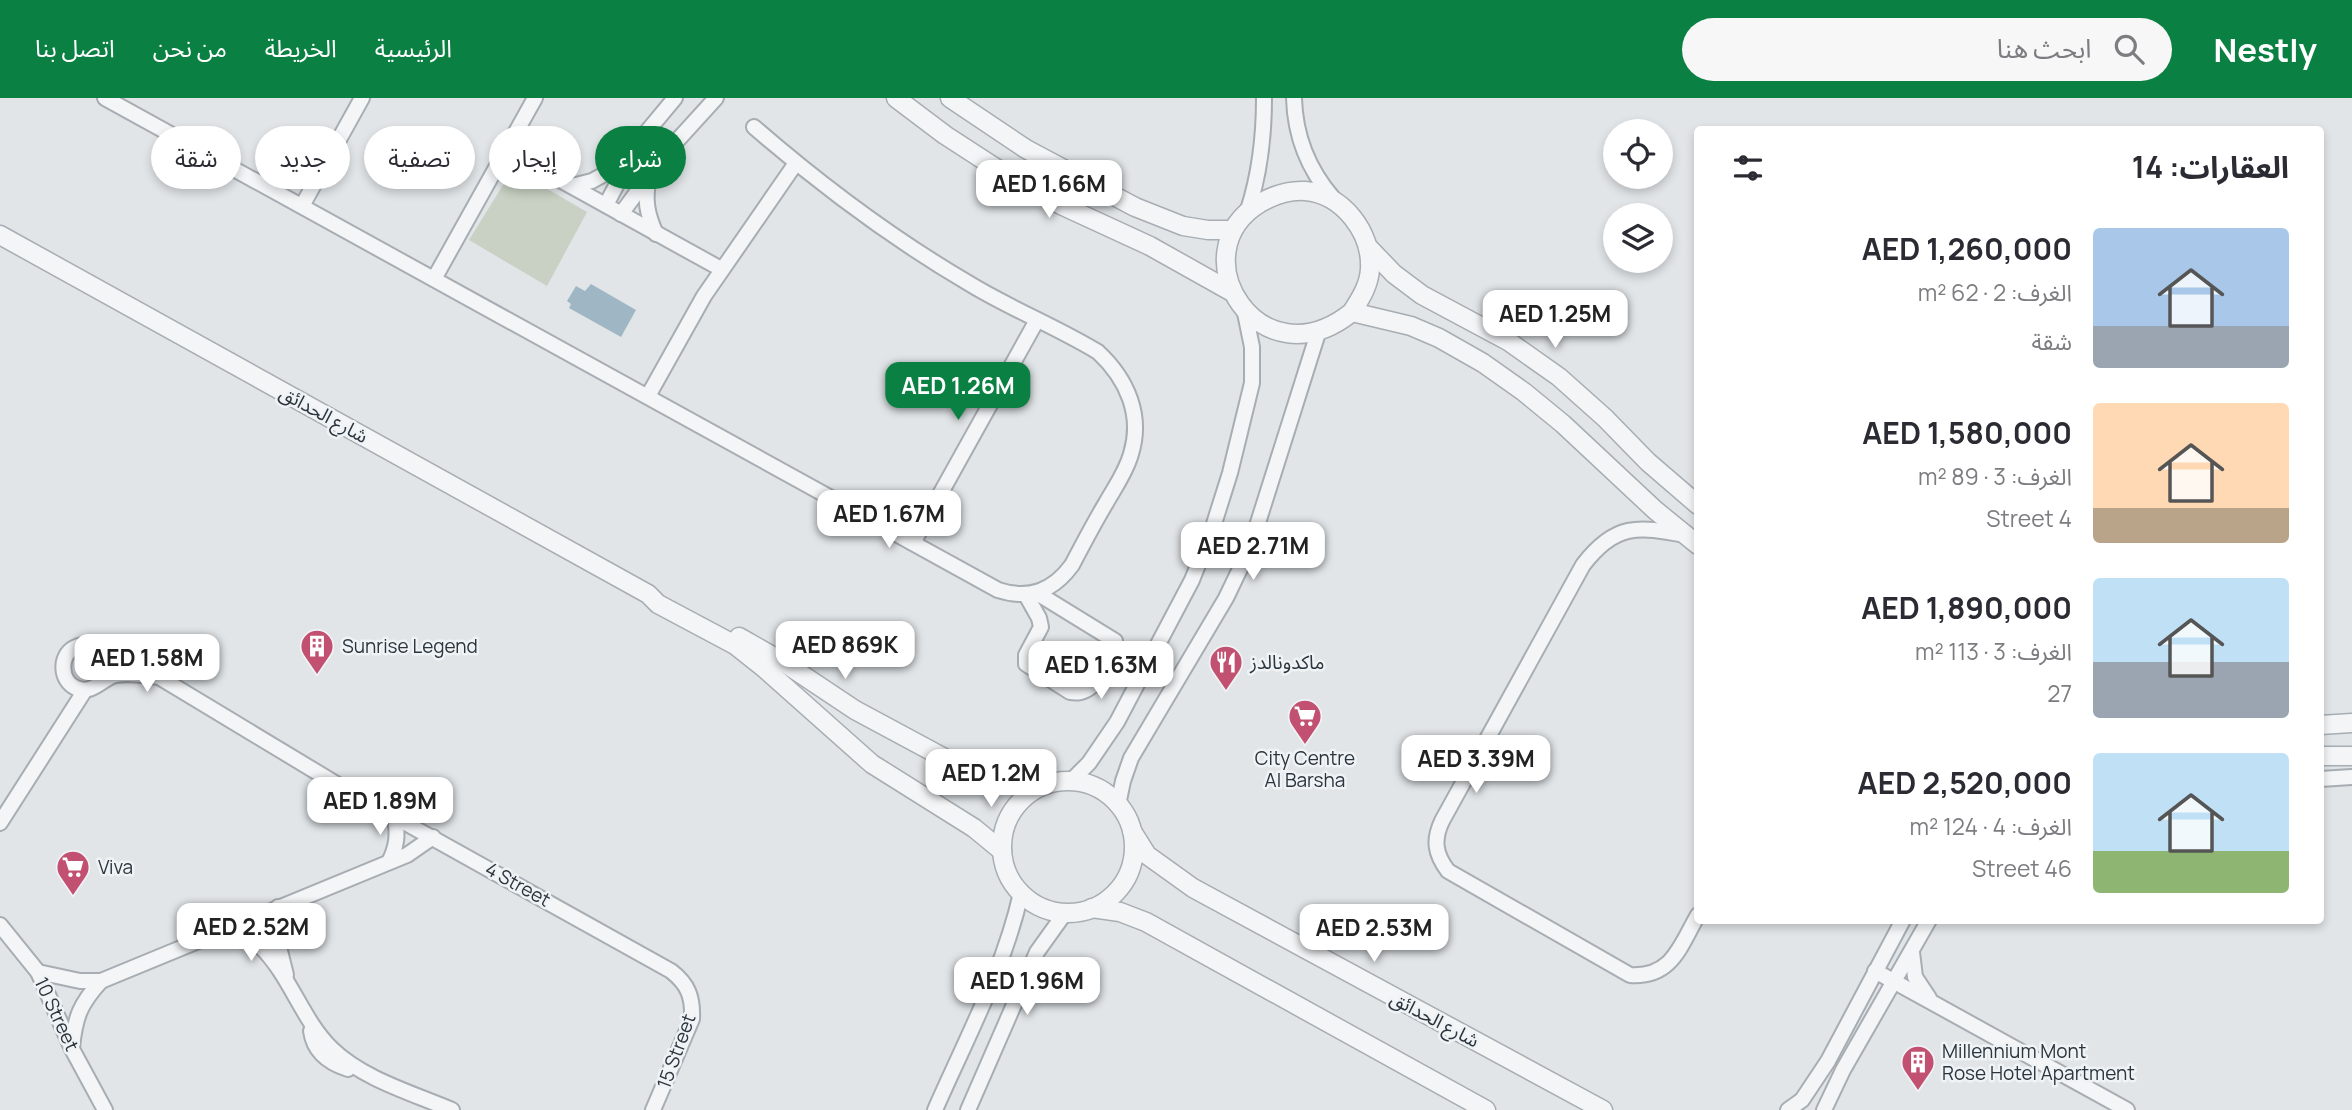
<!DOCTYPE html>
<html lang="ar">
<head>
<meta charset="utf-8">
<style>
	:root { --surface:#fff; --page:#f7f7f7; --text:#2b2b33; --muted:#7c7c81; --accent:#0b8043 }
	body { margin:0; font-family:Manrope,"Noto Sans Arabic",sans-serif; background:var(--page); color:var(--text); direction:rtl; height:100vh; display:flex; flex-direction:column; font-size:26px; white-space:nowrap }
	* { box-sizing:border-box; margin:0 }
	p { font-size:23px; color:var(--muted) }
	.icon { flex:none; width:38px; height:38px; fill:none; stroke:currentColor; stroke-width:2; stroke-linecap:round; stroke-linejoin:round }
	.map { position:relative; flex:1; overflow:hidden; direction:ltr }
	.side { position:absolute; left:1694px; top:28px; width:630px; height:798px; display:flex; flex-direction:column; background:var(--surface); border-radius:7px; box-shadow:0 4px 10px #0003; direction:rtl }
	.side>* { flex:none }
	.hud { position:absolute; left:21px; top:28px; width:665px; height:63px; direction:rtl; display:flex; gap:14px }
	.controls { position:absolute; left:1603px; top:21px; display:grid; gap:14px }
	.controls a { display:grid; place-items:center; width:70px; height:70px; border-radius:50%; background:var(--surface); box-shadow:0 4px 10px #0003; font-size:35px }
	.price { position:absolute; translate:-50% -60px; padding:0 16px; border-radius:14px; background:#fff; color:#222; font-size:23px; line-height:46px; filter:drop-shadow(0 2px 4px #0008) }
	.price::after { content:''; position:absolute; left:50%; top:42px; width:21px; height:16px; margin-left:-10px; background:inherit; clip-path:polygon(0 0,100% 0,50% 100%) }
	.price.selected { background:var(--accent); color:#fff }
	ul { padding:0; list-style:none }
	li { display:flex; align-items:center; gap:21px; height:175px; padding:0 35px }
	li span { display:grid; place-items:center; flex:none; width:196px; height:140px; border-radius:7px; color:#555 }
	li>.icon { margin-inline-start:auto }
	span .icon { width:84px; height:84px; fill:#fffc; stroke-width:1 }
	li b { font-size:30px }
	h2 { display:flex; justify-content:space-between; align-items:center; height:84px; padding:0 35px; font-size:30px }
	.tag { padding:0 24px; border-radius:32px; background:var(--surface); box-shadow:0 4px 10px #0003; font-size:24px; line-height:63px }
	.tag.selected { background:var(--accent); color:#fff }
	header { display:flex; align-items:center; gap:42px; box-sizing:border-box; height:98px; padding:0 35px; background:var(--accent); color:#fff }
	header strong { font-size:33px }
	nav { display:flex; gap:38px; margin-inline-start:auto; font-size:24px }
	.search { width:490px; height:63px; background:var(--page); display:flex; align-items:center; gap:18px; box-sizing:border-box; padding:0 24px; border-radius:38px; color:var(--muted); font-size:26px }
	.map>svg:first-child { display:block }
	.green { fill:#c8d1c3 }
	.water { fill:#9fb7c5 }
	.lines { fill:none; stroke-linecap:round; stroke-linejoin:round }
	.minor-casing { stroke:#a7adb2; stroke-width:18 }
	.tertiary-casing { stroke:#a7adb2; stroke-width:21 }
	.minor { stroke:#f3f5f7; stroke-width:14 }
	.tertiary { stroke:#f3f5f7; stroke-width:18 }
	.labels { text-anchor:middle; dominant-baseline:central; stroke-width:5; stroke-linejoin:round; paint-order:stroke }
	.street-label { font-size:19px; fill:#2b353e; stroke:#f0f3f6 }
	.poi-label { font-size:19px; fill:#2b353e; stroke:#f0f3f6; text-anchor:start }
</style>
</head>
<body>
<header>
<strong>Nestly</strong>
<div class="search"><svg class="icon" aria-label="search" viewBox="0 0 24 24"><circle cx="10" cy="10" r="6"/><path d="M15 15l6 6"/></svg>ابحث هنا</div>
<nav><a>الرئيسية</a><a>الخريطة</a><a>من نحن</a><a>اتصل بنا</a></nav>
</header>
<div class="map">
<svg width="2352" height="1012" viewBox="0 0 2352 1012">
	<rect width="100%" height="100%" fill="#e1e5e8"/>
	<polygon class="green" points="513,71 587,114 547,188 469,142"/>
	<polygon class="water" points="591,186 636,212 621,239 569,210 571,206 567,203 576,188 585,193"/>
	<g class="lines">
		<defs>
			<g id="minor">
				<path d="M105,0L998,492C1029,502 1053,493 1072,467C1083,446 1094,425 1106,405C1115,389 1126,374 1131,356C1143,317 1127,281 1098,254C1057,229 1011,211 970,186C893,141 822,88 754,29"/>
				<path d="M1294,0C1295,39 1308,71 1333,100"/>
				<polyline points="645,36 669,51"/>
				<polyline points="506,52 721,171"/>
				<path d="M649,80C644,101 647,116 656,136"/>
				<polyline points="572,88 592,83 626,64"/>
				<polyline points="606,107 640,42 675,0"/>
				<polyline points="302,108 362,0"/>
				<path d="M1248,112C1260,75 1264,40 1264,0"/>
				<polyline points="621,116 665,56 716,0"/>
				<polyline points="434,181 535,0"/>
				<polyline points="648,298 704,198 796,65"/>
				<path d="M1685,437C1638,428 1615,425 1583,467L1442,723C1433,742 1435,756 1448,773L1630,877C1672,880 1680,848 1698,817"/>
				<polyline points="913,445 1037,222"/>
				<path d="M1026,497L1039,520L1041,529L1026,557V566L1070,594C1095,599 1107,567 1115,550V543L1037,495"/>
				<path d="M90,546L98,548L159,579C145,578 123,573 110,579C99,585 90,596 76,590C60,583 59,558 74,550C78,547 85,547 90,546Z"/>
				<path d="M159,579L348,693L671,873C688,886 693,899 692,921L653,1012"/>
				<polyline points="2320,681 2352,679"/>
				<polyline points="1071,683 1089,665 1117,624 1192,482 1213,429 1230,375 1252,285 1252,249 1245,215"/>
				<polyline points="1118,707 1123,683 1131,660 1226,500 1250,450 1318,235"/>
				<polyline points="0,725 85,592"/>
				<path d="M389,764C397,748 398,737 395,719"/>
				<polyline points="278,809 276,837 286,877"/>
				<polyline points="0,827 38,874 72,951 105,1012"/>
				<path d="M229,829C240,835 252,841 261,849C291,879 302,922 332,951C363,981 412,995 452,1012"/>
				<polyline points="1912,854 1915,879 1929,900"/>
				<polyline points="1875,873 2127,1012"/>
				<polyline points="38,874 80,883 101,883 407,757 433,739"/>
				<path d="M311,933C314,954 329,965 348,971"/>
				<path d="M72,950C75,919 80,906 101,883"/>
				<path d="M935,1012C966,941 1004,871 1021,795"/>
				<polyline points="968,1012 1037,854 1065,815"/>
				<polyline points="1788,1012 1802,1002 1828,963 1903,822"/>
				<polyline points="1824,1012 1843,972 1929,822"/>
			</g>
			<g id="tertiary">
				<polyline points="896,0 945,37 1002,74 1061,107 1150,148 1232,194"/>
				<polyline points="950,0 1026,51 1135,109 1183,128 1208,132 1233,132"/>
				<polyline points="0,137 648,496 658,506 735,547 764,570 872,666 974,730 1002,753"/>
				<polyline points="1369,150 1394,176 1422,197 1508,243 1559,279 1605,320 1648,364 1698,407"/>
				<path d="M1352,214C1360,201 1369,188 1370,171C1372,135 1343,96 1305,93C1289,92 1274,97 1260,105C1177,155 1260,288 1352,214L1411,228L1439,240L1483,265L1524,294L1563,326L1655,412L1698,447"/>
				<polyline points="739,539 783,564 855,612 961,669 989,680 1047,686"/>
				<polyline points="2320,627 2352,625"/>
				<polyline points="2320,658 2352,658"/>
				<circle cx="1068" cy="749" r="66"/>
				<polyline points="1132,733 1147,757 1193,790 1603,1012"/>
				<polyline points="1092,810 1120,814 1146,824 1486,1012"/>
			</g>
		</defs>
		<use href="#minor" class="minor-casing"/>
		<use href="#tertiary" class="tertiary-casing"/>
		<use href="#minor" class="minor"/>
		<use href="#tertiary" class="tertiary"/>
	</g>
	<defs>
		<symbol id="building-pin" viewBox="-11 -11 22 30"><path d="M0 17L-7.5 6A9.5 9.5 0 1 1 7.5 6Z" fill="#c25171" stroke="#f0f3f6"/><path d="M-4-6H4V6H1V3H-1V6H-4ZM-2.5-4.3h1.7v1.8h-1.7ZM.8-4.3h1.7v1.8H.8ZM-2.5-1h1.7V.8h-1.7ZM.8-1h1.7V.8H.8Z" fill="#fff"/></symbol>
		<symbol id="restaurant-pin" viewBox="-11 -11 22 30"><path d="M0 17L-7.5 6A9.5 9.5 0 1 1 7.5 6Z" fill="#c25171" stroke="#f0f3f6"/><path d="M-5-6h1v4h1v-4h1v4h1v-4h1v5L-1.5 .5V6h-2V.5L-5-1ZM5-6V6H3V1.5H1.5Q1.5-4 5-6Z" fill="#fff"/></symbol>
		<symbol id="supermarket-pin" viewBox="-11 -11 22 30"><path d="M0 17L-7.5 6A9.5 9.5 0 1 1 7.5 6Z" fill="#c25171" stroke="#f0f3f6"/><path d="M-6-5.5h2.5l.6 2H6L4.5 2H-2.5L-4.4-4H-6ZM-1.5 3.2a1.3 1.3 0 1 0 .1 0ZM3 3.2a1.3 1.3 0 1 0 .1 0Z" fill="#fff"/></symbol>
	</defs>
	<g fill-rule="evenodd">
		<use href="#building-pin" x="298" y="529" width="38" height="52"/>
		<use href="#restaurant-pin" x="1207" y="545" width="38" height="52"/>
		<use href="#supermarket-pin" x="1286" y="599" width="38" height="52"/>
		<use href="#supermarket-pin" x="54" y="750" width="38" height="52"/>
		<use href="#building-pin" x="1899" y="945" width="38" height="52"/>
	</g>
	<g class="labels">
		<g class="street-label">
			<text transform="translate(324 316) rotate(29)">شارع الحدائق</text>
			<text transform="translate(518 786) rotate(29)">4 Street</text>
			<text transform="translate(57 916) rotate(65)">10 Street</text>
			<text transform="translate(1435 921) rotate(28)">شارع الحدائق</text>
			<text transform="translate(676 953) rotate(-70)">15 Street</text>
		</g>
		<g class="poi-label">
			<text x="342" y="548">Sunrise Legend</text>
			<text x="1250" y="564">ماكدونالدز</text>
			<text x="1305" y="660" text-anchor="middle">City Centre<tspan x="1305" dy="22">Al Barsha</tspan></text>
			<text x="98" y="769">Viva</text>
			<text x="1942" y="953">Millennium Mont<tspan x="1942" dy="22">Rose Hotel Apartment</tspan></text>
		</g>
	</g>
</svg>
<div class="controls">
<a><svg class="icon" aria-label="locate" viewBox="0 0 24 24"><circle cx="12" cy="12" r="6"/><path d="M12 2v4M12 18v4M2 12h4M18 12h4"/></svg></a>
<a><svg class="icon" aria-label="layers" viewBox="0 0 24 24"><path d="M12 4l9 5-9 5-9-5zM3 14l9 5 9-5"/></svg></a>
</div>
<b class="price" style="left:1049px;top:122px">AED 1.66M</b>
<b class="price" style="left:1555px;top:252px">AED 1.25M</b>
<b class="price selected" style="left:958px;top:324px">AED 1.26M</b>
<b class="price" style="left:889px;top:452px">AED 1.67M</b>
<b class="price" style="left:1253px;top:484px">AED 2.71M</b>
<b class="price" style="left:845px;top:583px">AED 869K</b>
<b class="price" style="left:147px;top:596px">AED 1.58M</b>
<b class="price" style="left:1101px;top:603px">AED 1.63M</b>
<b class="price" style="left:1476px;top:697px">AED 3.39M</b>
<b class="price" style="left:991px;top:711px">AED 1.2M</b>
<b class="price" style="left:380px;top:739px">AED 1.89M</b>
<b class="price" style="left:251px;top:865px">AED 2.52M</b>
<b class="price" style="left:1374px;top:866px">AED 2.53M</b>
<b class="price" style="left:1027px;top:919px">AED 1.96M</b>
<div class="hud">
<a class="tag selected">شراء</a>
<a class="tag">إيجار</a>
<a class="tag">تصفية</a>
<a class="tag">جديد</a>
<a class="tag">شقة</a>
</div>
<section class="side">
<h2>العقارات: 14<svg class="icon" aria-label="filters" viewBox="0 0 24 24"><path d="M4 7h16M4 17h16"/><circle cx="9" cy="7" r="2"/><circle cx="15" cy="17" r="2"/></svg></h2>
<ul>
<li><span style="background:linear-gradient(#a9c7e8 70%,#9aa5b1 0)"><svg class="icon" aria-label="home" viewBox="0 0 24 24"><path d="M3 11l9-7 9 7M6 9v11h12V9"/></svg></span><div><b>AED 1,260,000</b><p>الغرف: 2 · 62 m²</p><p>شقة</p></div></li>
<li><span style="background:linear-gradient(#ffd9b3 75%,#b9a48a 0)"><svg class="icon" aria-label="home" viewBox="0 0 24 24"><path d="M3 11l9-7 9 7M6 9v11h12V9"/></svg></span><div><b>AED 1,580,000</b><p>الغرف: 3 · 89 m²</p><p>4 Street</p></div></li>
<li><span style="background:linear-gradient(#bfe0f5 60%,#9aa5b1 0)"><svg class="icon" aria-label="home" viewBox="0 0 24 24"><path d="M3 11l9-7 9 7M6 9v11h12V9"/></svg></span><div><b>AED 1,890,000</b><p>الغرف: 3 · 113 m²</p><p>27</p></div></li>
<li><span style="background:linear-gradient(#bfe0f5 70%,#8fb573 0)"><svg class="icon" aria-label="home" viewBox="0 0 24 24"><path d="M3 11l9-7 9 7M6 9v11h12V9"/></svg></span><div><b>AED 2,520,000</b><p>الغرف: 4 · 124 m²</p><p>46 Street</p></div></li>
</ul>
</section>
</div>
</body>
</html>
